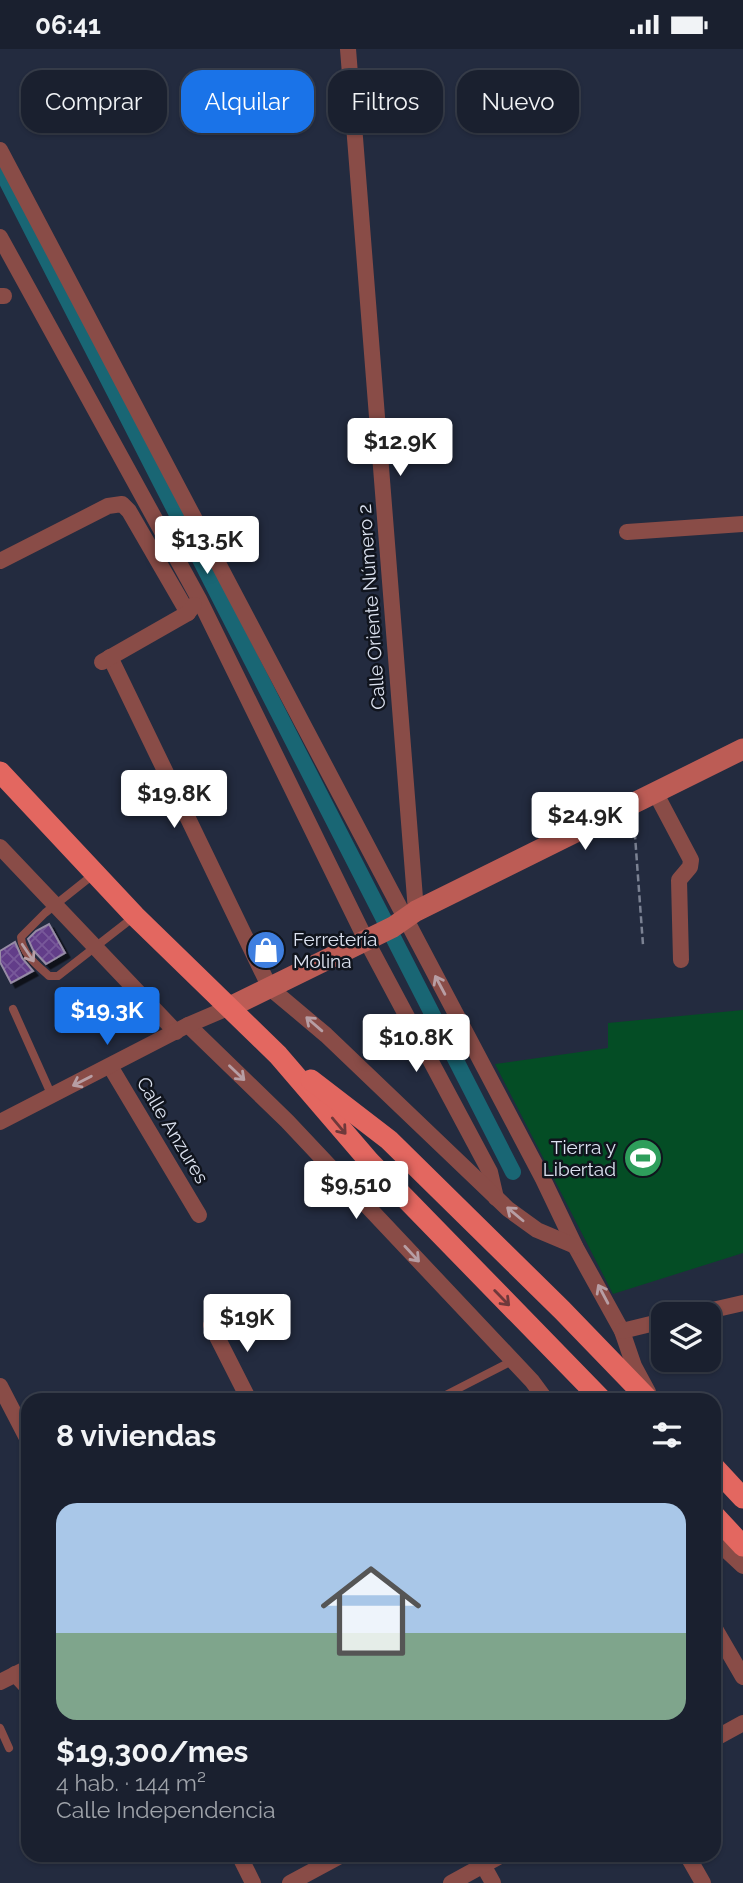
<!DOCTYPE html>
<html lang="es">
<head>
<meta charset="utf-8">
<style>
	:root { --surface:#1a202f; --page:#232837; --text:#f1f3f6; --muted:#9fa3aa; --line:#383e4b; --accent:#1a73e8 }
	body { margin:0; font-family:Raleway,sans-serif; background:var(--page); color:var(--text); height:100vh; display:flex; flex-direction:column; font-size:26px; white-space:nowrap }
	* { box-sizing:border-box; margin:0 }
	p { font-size:23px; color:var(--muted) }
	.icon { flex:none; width:38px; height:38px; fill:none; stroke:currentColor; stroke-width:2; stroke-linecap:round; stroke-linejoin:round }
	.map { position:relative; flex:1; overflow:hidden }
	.drawer { position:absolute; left:21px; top:1344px; width:700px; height:469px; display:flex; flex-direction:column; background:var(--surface); border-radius:21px; box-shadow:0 2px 5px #0004,0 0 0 2px var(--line) }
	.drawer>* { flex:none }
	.hud { position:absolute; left:21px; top:21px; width:702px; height:63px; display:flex; gap:14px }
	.fabs { position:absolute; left:651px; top:1253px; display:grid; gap:14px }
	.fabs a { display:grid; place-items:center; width:70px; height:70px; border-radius:14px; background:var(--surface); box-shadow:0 2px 5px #0004,0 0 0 2px var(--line); font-size:35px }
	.price { position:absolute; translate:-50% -60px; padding:0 16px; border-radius:7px; background:#fff; color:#222; font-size:23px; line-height:46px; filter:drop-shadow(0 2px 4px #0008) }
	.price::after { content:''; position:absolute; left:50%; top:42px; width:21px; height:16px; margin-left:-10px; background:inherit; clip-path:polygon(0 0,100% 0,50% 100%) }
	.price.selected { background:var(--accent); color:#fff }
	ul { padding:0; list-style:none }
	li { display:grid; align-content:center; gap:14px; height:371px; padding:0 35px }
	li span { display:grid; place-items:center; height:217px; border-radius:21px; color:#555 }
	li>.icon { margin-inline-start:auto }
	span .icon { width:126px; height:126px; fill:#fffc; stroke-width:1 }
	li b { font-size:30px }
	h2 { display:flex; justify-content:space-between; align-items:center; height:84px; padding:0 35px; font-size:30px }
	.chip { padding:0 24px; border-radius:21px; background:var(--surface); box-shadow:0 2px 5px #0004,0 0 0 2px var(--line); font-size:24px; line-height:63px }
	.chip.selected { background:var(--accent); color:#fff }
	.status { display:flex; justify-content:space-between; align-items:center; height:49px; padding:0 35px; background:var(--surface); direction:ltr }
	.status svg { height:19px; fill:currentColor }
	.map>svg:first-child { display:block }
	.pitch { fill:#044d25 }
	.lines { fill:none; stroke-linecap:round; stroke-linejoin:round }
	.canal { stroke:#196674; stroke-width:16 }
	.building { fill:url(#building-cross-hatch); stroke:#968ba5; stroke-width:2; filter:url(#shadow) }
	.path { stroke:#7b8293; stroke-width:2.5; stroke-dasharray:7 3.5; stroke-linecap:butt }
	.lane { stroke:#894c47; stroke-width:8 }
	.street { stroke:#894c47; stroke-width:16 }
	.secondary { stroke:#bc5c55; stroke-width:21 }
	.primary { stroke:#e36760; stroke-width:21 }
	.oneway { stroke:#b79ea4 }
	.oneway2 { stroke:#6f393b }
	.labels { text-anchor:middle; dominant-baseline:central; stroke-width:5; stroke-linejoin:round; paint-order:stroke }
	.street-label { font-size:19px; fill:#dce2f0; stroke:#10141d }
	.poi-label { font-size:19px; fill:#dce2f0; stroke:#10141d; text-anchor:start }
</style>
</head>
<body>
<div class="status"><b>06:41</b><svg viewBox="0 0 49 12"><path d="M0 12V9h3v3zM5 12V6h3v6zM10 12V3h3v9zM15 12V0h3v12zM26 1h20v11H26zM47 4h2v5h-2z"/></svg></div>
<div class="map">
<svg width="743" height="1834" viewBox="0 0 743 1834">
	<defs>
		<pattern id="building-cross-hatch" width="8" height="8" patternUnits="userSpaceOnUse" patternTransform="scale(1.75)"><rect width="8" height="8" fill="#623d89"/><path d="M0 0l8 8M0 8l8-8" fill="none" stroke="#78599a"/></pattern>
		<filter id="shadow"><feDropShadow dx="4.5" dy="4.5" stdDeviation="0" flood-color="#0009"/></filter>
	</defs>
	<rect width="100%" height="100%" fill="#232b3f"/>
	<polygon class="pitch" points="743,961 743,1204 613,1245 495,1015 608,999 608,974"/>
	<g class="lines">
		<polyline class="canal" points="0,119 513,1123"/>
	</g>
	<g class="building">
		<polygon points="49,875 65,904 46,915 33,901 28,890 36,882"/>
		<polygon points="15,893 22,909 33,922 11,934 0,913 0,902"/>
	</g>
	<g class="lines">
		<polyline class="path" points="634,773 643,896"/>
		<g class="lane">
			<path d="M94,825L45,864L21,888C22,905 37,916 49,927H58L135,867"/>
			<polyline points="13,960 52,1047"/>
			<polyline points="436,1351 512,1312"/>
			<polyline points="0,1679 9,1699"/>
		</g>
		<g class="street">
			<polyline points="348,0 416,862"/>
			<polyline points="0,101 543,1130 575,1197 622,1282 634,1317 648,1343"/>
			<polyline points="0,188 199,550 366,891 490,1123 496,1149"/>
			<polyline points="0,247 4,247"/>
			<polyline points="627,483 743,475"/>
			<polyline points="0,512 108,457 122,455 129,462 188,564"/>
			<polyline points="110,608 270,939 326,986 508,1160 537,1181 575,1197"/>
			<polyline points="102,613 188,564 194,556"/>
			<polyline points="655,743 691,811 690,818 679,831 681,911"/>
			<polyline points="0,798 176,983"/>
			<polyline points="188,976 287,1072 532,1332 546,1351"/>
			<polyline points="110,1017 199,1166"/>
			<polyline points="0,1073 188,976 230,958"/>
			<polyline points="695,1265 743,1254"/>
			<polyline points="211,1276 249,1351"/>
			<polyline points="622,1282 663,1272"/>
			<polyline points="0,1337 28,1391"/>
			<polyline points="714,1490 743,1517"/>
			<polyline points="714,1578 743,1628"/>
			<polyline points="15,1625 28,1639"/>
			<polyline points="0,1633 28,1619"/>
			<polyline points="714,1690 743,1674"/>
			<polyline points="239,1806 253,1834"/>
			<polyline points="687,1806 703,1834"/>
			<polyline points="483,1816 493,1834"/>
			<polyline points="290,1834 342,1806"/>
			<polyline points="451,1834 502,1806"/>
		</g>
		<polyline class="secondary" points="230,958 393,878 416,862 743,700"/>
		<g class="primary">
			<polyline points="0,723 135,867 278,1006 369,1112 602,1351"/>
			<polyline points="311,1031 389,1091 562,1261 649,1351"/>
			<polyline points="714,1418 743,1449"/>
			<polyline points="714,1466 743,1497"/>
		</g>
	</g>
	<defs><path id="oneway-shaft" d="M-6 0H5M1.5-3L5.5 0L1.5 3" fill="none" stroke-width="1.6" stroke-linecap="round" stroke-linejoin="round" transform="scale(1.75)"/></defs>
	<g class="oneway">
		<use href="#oneway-shaft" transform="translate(28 904) rotate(56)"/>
		<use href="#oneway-shaft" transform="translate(440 936) rotate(-118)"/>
		<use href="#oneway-shaft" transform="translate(314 975) rotate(-139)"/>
		<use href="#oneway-shaft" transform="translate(237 1024) rotate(44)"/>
		<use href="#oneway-shaft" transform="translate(82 1032) rotate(153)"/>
		<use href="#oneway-shaft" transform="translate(515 1165) rotate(-140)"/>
		<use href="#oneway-shaft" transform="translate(412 1205) rotate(47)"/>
		<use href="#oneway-shaft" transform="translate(603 1245) rotate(-118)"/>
	</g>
	<g class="oneway2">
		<use href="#oneway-shaft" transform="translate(339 1077) rotate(50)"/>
		<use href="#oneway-shaft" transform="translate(502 1249) rotate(46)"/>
	</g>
	<defs>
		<symbol id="shop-disc" viewBox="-11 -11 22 22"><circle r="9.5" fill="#3f7fe0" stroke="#10141d"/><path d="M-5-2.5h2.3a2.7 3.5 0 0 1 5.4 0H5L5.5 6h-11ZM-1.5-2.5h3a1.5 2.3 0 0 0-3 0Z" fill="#fff"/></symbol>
		<symbol id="stadium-disc" viewBox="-11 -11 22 22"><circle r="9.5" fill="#2e9e5b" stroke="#10141d"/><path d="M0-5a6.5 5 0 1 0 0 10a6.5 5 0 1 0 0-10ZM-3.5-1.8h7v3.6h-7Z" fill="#fff"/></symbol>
	</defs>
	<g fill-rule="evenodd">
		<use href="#shop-disc" x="244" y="879" width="44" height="44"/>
		<use href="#stadium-disc" x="621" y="1087" width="44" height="44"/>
	</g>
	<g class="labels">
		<g class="street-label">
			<text transform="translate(371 558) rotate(-94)">Calle Oriente Número 2</text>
			<text transform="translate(173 1081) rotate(59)">Calle Anzures</text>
		</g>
		<g class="poi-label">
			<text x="293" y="890">Ferretería<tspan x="293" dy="22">Molina</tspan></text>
			<text x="616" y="1098" text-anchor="end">Tierra y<tspan x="616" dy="22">Libertad</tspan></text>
		</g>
	</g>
</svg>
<div class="fabs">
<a><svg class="icon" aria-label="layers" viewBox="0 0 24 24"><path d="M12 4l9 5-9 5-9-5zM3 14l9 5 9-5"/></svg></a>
</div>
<b class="price" style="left:400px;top:429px">$12.9K</b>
<b class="price" style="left:207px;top:527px">$13.5K</b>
<b class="price" style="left:174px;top:781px">$19.8K</b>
<b class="price" style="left:585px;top:803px">$24.9K</b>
<b class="price selected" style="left:107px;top:998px">$19.3K</b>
<b class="price" style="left:416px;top:1025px">$10.8K</b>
<b class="price" style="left:356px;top:1172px">$9,510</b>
<b class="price" style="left:247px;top:1305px">$19K</b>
<div class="hud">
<a class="chip">Comprar</a>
<a class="chip selected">Alquilar</a>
<a class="chip">Filtros</a>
<a class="chip">Nuevo</a>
</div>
<section class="drawer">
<h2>8 viviendas<svg class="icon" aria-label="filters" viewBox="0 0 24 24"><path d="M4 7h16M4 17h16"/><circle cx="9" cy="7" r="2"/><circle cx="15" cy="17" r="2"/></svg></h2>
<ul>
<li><span style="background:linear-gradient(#a9c7e8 60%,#7fa58c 0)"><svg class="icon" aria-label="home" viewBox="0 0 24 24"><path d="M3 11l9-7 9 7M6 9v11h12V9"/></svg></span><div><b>$19,300/mes</b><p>4 hab. · 144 m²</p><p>Calle Independencia</p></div></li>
</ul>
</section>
</div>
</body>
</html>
